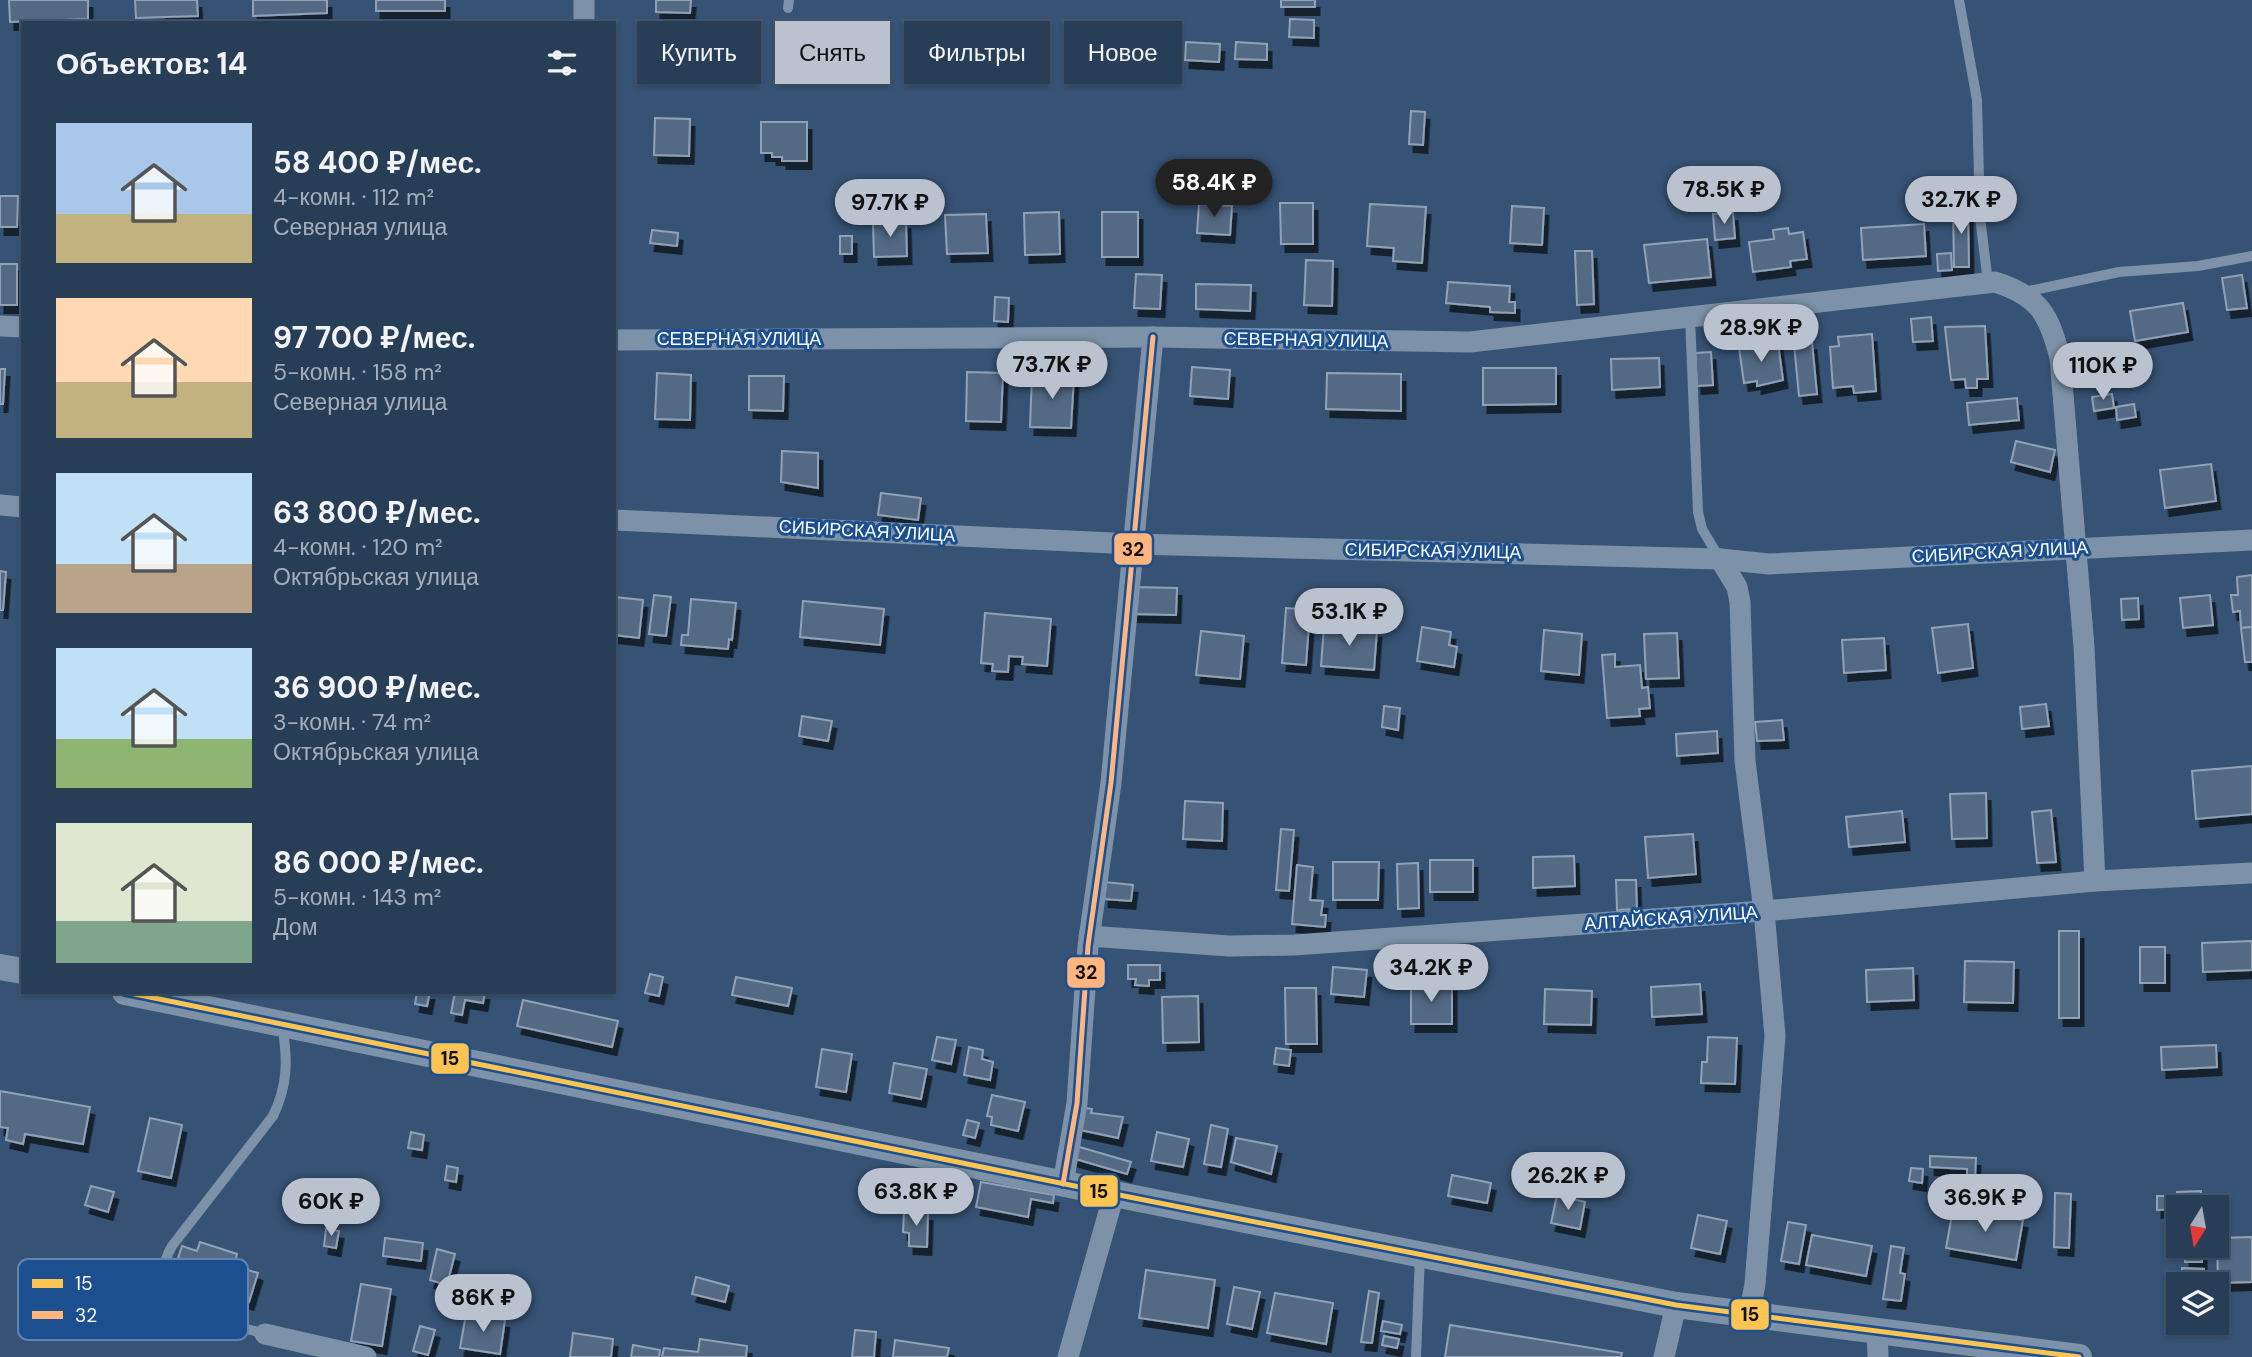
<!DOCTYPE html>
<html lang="ru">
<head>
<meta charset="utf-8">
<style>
	:root { --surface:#283e57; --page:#344961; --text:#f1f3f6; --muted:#a5aeba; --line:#44576d; --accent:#b9c2ce }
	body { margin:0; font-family:"DM Sans",sans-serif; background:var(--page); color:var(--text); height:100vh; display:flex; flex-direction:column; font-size:26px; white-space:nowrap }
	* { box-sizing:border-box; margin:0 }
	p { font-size:23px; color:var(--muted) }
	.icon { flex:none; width:38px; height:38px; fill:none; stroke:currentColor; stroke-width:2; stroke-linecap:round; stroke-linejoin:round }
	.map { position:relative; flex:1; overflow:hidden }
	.panel { position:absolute; left:21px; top:21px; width:595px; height:973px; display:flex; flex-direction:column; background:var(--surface); border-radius:0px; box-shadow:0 2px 5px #0004,0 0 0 2px var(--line) }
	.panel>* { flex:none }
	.top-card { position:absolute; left:637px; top:21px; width:665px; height:63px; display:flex; gap:14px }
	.needle { width:46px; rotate:191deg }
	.fabs { position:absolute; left:2166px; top:1195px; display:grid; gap:14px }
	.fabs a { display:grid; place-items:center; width:63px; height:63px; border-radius:0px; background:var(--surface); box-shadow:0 2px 5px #0004,0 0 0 2px var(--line); font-size:35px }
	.price { position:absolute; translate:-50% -60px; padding:0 16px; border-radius:24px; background:var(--accent); color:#111; font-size:23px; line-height:46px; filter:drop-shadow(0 2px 4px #0008) }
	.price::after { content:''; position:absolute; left:50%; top:42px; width:21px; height:16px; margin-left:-10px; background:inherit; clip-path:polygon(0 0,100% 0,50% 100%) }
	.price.current { background:#222; color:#fff }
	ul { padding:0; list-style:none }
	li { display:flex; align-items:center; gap:21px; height:175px; padding:0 35px }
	li span { display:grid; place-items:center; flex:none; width:196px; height:140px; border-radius:0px; color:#555 }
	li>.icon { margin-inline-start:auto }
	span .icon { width:84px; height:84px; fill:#fffc; stroke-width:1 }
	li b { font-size:30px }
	h2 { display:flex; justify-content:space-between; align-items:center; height:84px; padding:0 35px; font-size:30px }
	.pill { padding:0 24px; border-radius:0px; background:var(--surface); box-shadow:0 2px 5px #0004,0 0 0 2px var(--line); font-size:24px; line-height:63px }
	.pill.current { background:var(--accent); color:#111 }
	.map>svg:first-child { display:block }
	.building { fill:#526984; stroke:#92a2b6; stroke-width:2; filter:url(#shadow) }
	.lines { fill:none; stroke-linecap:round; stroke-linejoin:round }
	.service { stroke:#7d92a8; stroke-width:10 }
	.minor { stroke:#7d92a8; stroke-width:21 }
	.tertiary { stroke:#7d92a8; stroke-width:26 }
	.bus-1-casing { stroke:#1b4f8f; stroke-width:10 }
	.bus-2-casing { stroke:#1b4f8f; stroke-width:10 }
	.bus-1 { stroke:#fcc553; stroke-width:5 }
	.bus-2 { stroke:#ffb580; stroke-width:5 }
	.labels { text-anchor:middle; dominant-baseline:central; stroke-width:6; stroke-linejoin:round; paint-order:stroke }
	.street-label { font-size:18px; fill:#fff; stroke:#1b4f8f }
	.key { fill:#1b4f8f; stroke:#5f84b1; stroke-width:2 }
	.key-label { font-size:19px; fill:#fff }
	.line-badge { stroke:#1b4f8f; stroke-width:2.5 }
	.pale-badge-label { font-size:19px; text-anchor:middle; font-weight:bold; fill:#111 }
</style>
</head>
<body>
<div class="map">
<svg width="2252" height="1357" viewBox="0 0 2252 1357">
	<defs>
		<filter id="shadow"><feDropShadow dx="4.5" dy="8" stdDeviation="0" flood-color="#0009"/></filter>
	</defs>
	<rect width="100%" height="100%" fill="#365274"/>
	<g class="building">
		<polygon points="9,0 88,0 88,19 10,22"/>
		<polygon points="135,0 197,0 198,16 136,18"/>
		<polygon points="253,0 327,0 327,13 253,16"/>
		<rect x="376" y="0" width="69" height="11"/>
		<polygon points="656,0 691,0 690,13 656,12"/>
		<rect x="1281" y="0" width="34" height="7"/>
		<polygon points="1290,19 1314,20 1314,38 1289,37"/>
		<polygon points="1186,42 1220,44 1219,62 1185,60"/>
		<polygon points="1236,42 1267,44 1267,60 1235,59"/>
		<polygon points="1411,111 1425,112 1423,145 1409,144"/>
		<polygon points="655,118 690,119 689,156 654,155"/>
		<polygon points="761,122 807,122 807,161 782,161 782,157 772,157 772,153 761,153"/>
		<polygon points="0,196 18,196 17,227 0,227"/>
		<polygon points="1280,203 1313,203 1313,244 1281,244"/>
		<polygon points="1199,204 1232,206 1230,235 1197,233"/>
		<polygon points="1370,204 1426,207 1422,263 1393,261 1394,248 1367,246"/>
		<polygon points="1953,205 1968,205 1969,267 1954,267"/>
		<polygon points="1512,206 1544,208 1542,245 1510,243"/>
		<polygon points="1059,212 1060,254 1025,255 1024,213"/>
		<rect x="1102" y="212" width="36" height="45"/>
		<polygon points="1733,213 1735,238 1715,240 1713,214"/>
		<polygon points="986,214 988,253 947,254 945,215"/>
		<polygon points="906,221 907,256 874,257 873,222"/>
		<polygon points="1924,224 1926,256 1863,260 1861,228"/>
		<polygon points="1788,228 1789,234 1803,232 1807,259 1790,261 1791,267 1753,272 1749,242 1774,239 1773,230"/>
		<polygon points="652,230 678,233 677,246 650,243"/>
		<rect x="840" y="236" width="12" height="18"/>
		<polygon points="1707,239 1711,277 1649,283 1644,245"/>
		<polygon points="1575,251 1592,251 1594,304 1577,305"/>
		<polygon points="1951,253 1952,270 1938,271 1937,254"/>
		<polygon points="1306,260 1333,261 1332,306 1304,305"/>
		<rect x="0" y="264" width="17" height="41"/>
		<polygon points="1136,274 1162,275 1160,309 1134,308"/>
		<polygon points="2242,275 2247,308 2227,310 2222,278"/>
		<polygon points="1448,282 1510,286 1509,302 1515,302 1515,313 1490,312 1490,307 1446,303"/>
		<polygon points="1196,284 1251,285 1250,311 1196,309"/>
		<polygon points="995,297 1009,298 1008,322 994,321"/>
		<polygon points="2183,303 2188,332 2135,341 2130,311"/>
		<polygon points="1931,317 1933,341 1913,342 1911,319"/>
		<polygon points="1985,326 1988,379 1977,379 1977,388 1966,388 1965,379 1951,380 1945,327"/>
		<polygon points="1872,334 1876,391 1854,393 1853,386 1833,388 1830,347 1839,346 1838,337"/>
		<polygon points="1812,342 1817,394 1799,396 1794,344"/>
		<polygon points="1778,343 1783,380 1757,386 1757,381 1744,383 1739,348"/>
		<polygon points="1711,352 1713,385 1697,386 1695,353"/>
		<polygon points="1659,358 1660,387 1612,390 1611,359"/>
		<polygon points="1192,367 1230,370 1228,399 1190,396"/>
		<polygon points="1483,368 1556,368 1556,404 1483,405"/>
		<polygon points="0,369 5,369 3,404 0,404"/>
		<polygon points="967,372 1003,373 1001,422 966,421"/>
		<polygon points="657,373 691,375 690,420 655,419"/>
		<polygon points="1327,373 1401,374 1401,411 1326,409"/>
		<polygon points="1032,374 1074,376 1071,428 1030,427"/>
		<polygon points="749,376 784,376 783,411 749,410"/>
		<polygon points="2112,394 2114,408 2094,411 2092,397"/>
		<polygon points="2017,398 2019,420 1969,425 1967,403"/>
		<polygon points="2134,404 2136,417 2117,420 2116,407"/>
		<polygon points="2016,441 2055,450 2050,472 2011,462"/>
		<polygon points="782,451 818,453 818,488 781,482"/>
		<polygon points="2211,464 2216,501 2165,508 2160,470"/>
		<polygon points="881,493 921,498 918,520 878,515"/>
		<polygon points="0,571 6,572 3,610 0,610"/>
		<polygon points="2252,575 2252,627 2241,628 2240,611 2233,612 2231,595 2238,595 2237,577"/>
		<polygon points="1133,587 1177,588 1176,615 1133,614"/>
		<polygon points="654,595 671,597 666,636 649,634"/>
		<polygon points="2210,595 2213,625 2183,628 2180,598"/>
		<polygon points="614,597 643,600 639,638 614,635"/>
		<polygon points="2138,598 2139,619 2122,620 2121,599"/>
		<polygon points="691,599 736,603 732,640 729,639 728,649 681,645 682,635 688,635"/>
		<polygon points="803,601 884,609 880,645 800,637"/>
		<polygon points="1286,608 1310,610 1306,665 1282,663"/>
		<polygon points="985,613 1051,619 1047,666 1022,664 1023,657 1009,656 1008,672 992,671 993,664 981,663"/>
		<polygon points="1968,624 1973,668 1938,673 1932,628"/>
		<polygon points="1324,626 1377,630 1374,670 1321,666"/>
		<polygon points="1422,627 1451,632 1449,645 1457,647 1454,667 1417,661"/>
		<polygon points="2252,627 2252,662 2245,662 2241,628"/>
		<polygon points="1544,630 1582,634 1579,675 1541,671"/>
		<polygon points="1201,631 1244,636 1240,679 1196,675"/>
		<polygon points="1677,633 1679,678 1646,679 1644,634"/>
		<polygon points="1884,638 1886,670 1844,673 1842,640"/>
		<polygon points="1615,654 1615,667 1640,665 1642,688 1648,687 1650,708 1639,709 1640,716 1607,718 1602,655"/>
		<polygon points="2046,704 2049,726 2022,729 2020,707"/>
		<polygon points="1384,706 1400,708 1398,730 1382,727"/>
		<polygon points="802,716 832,721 828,741 799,736"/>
		<polygon points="1782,720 1784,740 1757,741 1755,722"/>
		<polygon points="1717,731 1718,753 1677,756 1676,734"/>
		<polygon points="2252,766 2252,814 2196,819 2192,771"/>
		<polygon points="1986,793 1987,838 1952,839 1950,794"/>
		<polygon points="1185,801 1223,803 1222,841 1183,839"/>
		<polygon points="2051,810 2056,862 2037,863 2032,812"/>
		<polygon points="1902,811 1905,842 1849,847 1846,817"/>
		<polygon points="1281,829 1294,830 1289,891 1276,890"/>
		<polygon points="1693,834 1696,874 1648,878 1645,837"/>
		<polygon points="1574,856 1575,886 1533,888 1533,857"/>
		<rect x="1430" y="860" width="43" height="32"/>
		<polygon points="1333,862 1379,862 1378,900 1333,900"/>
		<polygon points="1418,863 1419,908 1398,909 1397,864"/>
		<polygon points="1297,865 1313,867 1310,900 1323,901 1321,915 1326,915 1325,927 1292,924"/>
		<polygon points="1616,880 1636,880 1637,909 1617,910"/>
		<polygon points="1105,882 1133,885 1131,901 1104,899"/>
		<rect x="2059" y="931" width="20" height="87"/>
		<polygon points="2252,941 2252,970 2203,972 2202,943"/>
		<rect x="2140" y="947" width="25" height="36"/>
		<polygon points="1965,961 2014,962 2013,1003 1964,1002"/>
		<polygon points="1128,965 1160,965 1160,980 1149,980 1149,986 1135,985 1136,979 1128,979"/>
		<polygon points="1333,967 1367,970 1364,997 1331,994"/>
		<polygon points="1913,968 1914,1000 1867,1002 1866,970"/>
		<polygon points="650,974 663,977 659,996 645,993"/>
		<polygon points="736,977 792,988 788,1006 732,995"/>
		<rect x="1411" y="984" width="41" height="40"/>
		<polygon points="1700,984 1702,1014 1652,1017 1651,987"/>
		<polygon points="1285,988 1316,988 1317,1044 1286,1044"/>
		<polygon points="1545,989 1592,991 1591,1025 1544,1024"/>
		<polygon points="417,992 430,992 427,1006 415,1004"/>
		<polygon points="455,992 485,992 483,1003 465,1000 462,1015 451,1013"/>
		<polygon points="1198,996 1199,1042 1163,1043 1162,997"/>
		<polygon points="523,1000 618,1021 612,1047 517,1026"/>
		<polygon points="937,1037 956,1040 951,1064 932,1060"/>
		<polygon points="1708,1037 1737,1038 1735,1084 1701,1083 1702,1062 1707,1062"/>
		<polygon points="2216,1045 2217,1067 2162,1070 2161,1047"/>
		<polygon points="969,1047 983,1050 982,1059 993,1062 990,1080 964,1075"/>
		<polygon points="1276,1048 1291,1050 1289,1066 1274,1064"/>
		<polygon points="822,1049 852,1054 846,1092 816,1087"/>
		<polygon points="894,1063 927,1069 921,1099 889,1093"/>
		<polygon points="0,1091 90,1107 83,1144 25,1134 23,1144 6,1140 8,1128 0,1127"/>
		<polygon points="992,1095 1025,1102 1018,1131 991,1125 992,1117 987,1116"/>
		<polygon points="1080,1107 1092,1109 1091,1113 1123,1117 1118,1138 1075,1129"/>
		<polygon points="150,1118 182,1125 171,1178 138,1171"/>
		<polygon points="967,1120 979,1123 975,1138 963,1135"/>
		<polygon points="1211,1125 1228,1129 1221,1167 1204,1164"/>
		<polygon points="411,1132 424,1135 422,1150 408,1148"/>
		<polygon points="1157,1132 1189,1139 1183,1167 1151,1161"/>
		<polygon points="1236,1138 1277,1146 1271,1174 1231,1162"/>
		<polygon points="1076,1146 1131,1162 1127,1174 1072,1158"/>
		<polygon points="1930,1156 1976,1158 1975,1178 1967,1178 1967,1169 1930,1167"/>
		<polygon points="447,1166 458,1168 456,1182 445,1180"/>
		<polygon points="1911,1168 1923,1169 1922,1183 1909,1181"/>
		<polygon points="1452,1175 1491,1183 1487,1203 1448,1196"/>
		<polygon points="981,1182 1054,1195 1053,1203 1031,1199 1028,1217 976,1207"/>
		<polygon points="91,1186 114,1192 108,1212 85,1205"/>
		<polygon points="2201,1191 2201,1208 2157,1210 2157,1196 2177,1196 2177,1192"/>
		<polygon points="2055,1193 2071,1194 2069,1248 2054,1247"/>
		<polygon points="1557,1195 1585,1202 1580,1229 1551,1223"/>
		<polygon points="1953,1209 2023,1220 2016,1260 1946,1248"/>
		<polygon points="904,1212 928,1213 927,1247 909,1246 909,1233 903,1232"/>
		<polygon points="1698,1215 1727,1221 1720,1254 1691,1248"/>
		<polygon points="1788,1222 1806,1225 1799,1264 1781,1261"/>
		<polygon points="326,1229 339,1231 336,1248 324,1246"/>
		<polygon points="1812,1235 1872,1246 1866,1276 1806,1265"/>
		<polygon points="2252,1237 2252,1282 2218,1283 2217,1238"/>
		<polygon points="385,1238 423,1243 421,1261 383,1256"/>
		<polygon points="200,1242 237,1254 234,1266 258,1273 249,1302 172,1277 182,1246 197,1251"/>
		<polygon points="1891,1246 1904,1248 1900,1273 1905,1274 1901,1301 1883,1299"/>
		<rect x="2185" y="1246" width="17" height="16"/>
		<polygon points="437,1249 455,1254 447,1285 430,1280"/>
		<polygon points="2182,1268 2204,1269 2204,1284 2182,1284"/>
		<polygon points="1146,1270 1215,1280 1208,1328 1139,1318"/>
		<polygon points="696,1277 729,1286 725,1302 692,1294"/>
		<polygon points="361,1284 391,1289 382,1346 351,1341"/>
		<polygon points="1234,1287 1260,1292 1252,1329 1227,1324"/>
		<polygon points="1369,1291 1379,1293 1372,1343 1361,1342"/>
		<polygon points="1275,1293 1333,1303 1326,1344 1267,1333"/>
		<polygon points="466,1314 505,1320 500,1354 460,1348"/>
		<polygon points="1383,1321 1402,1325 1400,1334 1381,1331"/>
		<polygon points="1450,1325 1622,1353 1621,1357 1445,1357"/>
		<polygon points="420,1326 435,1330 428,1355 413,1351"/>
		<polygon points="855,1330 876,1332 874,1357 852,1357"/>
		<polygon points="573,1333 613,1339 611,1357 570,1357"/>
		<polygon points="1384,1336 1399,1339 1397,1348 1382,1345"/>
		<polygon points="700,1339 747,1346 746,1357 662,1357 664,1348 698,1352"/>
		<polygon points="895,1340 949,1348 947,1357 893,1357"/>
		<polygon points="633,1345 660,1350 659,1357 631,1357"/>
	</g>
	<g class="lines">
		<g class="service">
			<polyline points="1959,0 1977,100 1980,217 1988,283"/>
			<polyline points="788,8 789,0"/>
			<polyline points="2024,292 2119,272 2198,266 2252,256"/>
			<polyline points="1690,317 1698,512 1702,529 1720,559"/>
			<path d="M265,1334C225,1322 137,1307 172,1246L273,1116C288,1085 288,1059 282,1025"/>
			<polyline points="1416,1357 1420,1255"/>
		</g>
		<g class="minor">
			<polyline points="584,0 584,23"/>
			<polyline points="0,326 23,327"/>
			<path d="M614,340L1153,337L1470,342L1995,282C2039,296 2049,314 2060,358L2084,647L2095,881"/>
			<polyline points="0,505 23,507"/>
			<polyline points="614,520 1134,544 1720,559 1769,564 2252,540"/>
			<polyline points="1720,559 1737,587 1740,602 1745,761 1764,911 1775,1036 1755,1284 1749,1316"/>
			<polyline points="1089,936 1229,946 1295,945 1764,911 2095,881 2252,873"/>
			<polyline points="1063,1184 1077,1103 1088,946 1111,783 1153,337"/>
			<polyline points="1877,1329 1878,1357"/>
			<polyline points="265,1334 366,1357"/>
			<polyline points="1068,1357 1114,1194"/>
			<polyline points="1664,1357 1676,1305"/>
		</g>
		<g class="tertiary">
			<polyline points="0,967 23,971"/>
			<polyline points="125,992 1114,1194 1676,1305 2079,1357"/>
		</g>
		<defs>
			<polyline id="bus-1" points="125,992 1114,1194 1676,1305 2079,1357"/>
			<polyline id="bus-2" points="1063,1184 1077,1103 1088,946 1111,783 1153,337"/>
		</defs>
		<use href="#bus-1" class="bus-1-casing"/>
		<use href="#bus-2" class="bus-2-casing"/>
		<use href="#bus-1" class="bus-1"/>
		<use href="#bus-2" class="bus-2"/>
	</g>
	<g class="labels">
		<g class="street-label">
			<text x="739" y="339">СЕВЕРНАЯ УЛИЦА</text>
			<text transform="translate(1306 340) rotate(1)">СЕВЕРНАЯ УЛИЦА</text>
			<text transform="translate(867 531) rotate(3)">СИБИРСКАЯ УЛИЦА</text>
			<text transform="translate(1433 551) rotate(1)">СИБИРСКАЯ УЛИЦА</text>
			<text transform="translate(2000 552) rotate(-3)">СИБИРСКАЯ УЛИЦА</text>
			<text transform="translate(1671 918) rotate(-4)">АЛТАЙСКАЯ УЛИЦА</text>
		</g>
	</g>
	<rect x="18" y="1259" width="230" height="81" rx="10" class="key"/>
	<rect x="32" y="1279" width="31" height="9" fill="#fcc553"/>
	<rect x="32" y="1311" width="31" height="8" fill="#ffb580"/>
	<g class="key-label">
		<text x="75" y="1290">15</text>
		<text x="75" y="1322">32</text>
	</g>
	<g class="line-badge">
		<rect x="1113" y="532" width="40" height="34" rx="7" fill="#ffb580"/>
		<rect x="1066" y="956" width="40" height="33" rx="7" fill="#ffb580"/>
		<rect x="430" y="1042" width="40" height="33" rx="7" fill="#fcc553"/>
		<rect x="1079" y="1174" width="40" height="34" rx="7" fill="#fcc553"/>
		<rect x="1730" y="1298" width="40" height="33" rx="7" fill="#fcc553"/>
	</g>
	<g class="pale-badge-label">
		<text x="1133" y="556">32</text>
		<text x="1086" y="979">32</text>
		<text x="450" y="1065">15</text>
		<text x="1099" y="1198">15</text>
		<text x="1750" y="1321">15</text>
	</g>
</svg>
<div class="fabs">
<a><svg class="needle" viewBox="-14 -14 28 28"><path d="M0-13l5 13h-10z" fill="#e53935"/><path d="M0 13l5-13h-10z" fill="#a5aeba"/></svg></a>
<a><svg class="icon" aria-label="layers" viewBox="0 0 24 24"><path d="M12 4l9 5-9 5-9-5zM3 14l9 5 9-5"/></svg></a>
</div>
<b class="price current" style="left:1214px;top:219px">58.4K ₽</b>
<b class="price" style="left:1724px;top:226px">78.5K ₽</b>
<b class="price" style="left:1961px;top:236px">32.7K ₽</b>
<b class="price" style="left:890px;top:239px">97.7K ₽</b>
<b class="price" style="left:1761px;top:364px">28.9K ₽</b>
<b class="price" style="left:1052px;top:401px">73.7K ₽</b>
<b class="price" style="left:2103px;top:402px">110K ₽</b>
<b class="price" style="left:1349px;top:648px">53.1K ₽</b>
<b class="price" style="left:1431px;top:1004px">34.2K ₽</b>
<b class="price" style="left:1568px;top:1212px">26.2K ₽</b>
<b class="price" style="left:916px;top:1228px">63.8K ₽</b>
<b class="price" style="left:1985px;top:1234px">36.9K ₽</b>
<b class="price" style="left:331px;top:1238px">60K ₽</b>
<b class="price" style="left:483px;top:1334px">86K ₽</b>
<div class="top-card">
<a class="pill">Купить</a>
<a class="pill current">Снять</a>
<a class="pill">Фильтры</a>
<a class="pill">Новое</a>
</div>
<section class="panel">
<h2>Объектов: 14<svg class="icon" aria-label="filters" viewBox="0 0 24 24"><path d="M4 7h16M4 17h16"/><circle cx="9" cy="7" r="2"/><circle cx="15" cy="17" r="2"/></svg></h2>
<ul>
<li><span style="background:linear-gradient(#a9c7e8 65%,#c2b280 0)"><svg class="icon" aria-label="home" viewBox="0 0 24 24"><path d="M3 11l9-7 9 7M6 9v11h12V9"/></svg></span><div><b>58 400 ₽/мес.</b><p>4-комн. · 112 m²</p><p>Северная улица</p></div></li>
<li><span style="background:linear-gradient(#ffd9b3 60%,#c2b280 0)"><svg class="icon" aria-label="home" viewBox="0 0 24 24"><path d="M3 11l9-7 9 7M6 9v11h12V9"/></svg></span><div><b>97 700 ₽/мес.</b><p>5-комн. · 158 m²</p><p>Северная улица</p></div></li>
<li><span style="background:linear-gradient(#bfe0f5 65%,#b9a48a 0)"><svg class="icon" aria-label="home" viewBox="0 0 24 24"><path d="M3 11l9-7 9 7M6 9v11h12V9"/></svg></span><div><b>63 800 ₽/мес.</b><p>4-комн. · 120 m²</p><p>Октябрьская улица</p></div></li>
<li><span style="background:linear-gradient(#bfe0f5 65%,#8fb573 0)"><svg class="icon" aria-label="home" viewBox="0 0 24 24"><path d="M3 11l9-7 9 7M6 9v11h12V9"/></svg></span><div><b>36 900 ₽/мес.</b><p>3-комн. · 74 m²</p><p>Октябрьская улица</p></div></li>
<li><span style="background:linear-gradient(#dfe7d0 70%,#7fa58c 0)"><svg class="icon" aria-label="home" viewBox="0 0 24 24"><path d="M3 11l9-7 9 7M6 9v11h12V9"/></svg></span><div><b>86 000 ₽/мес.</b><p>5-комн. · 143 m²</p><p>Дом</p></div></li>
</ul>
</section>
</div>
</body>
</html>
